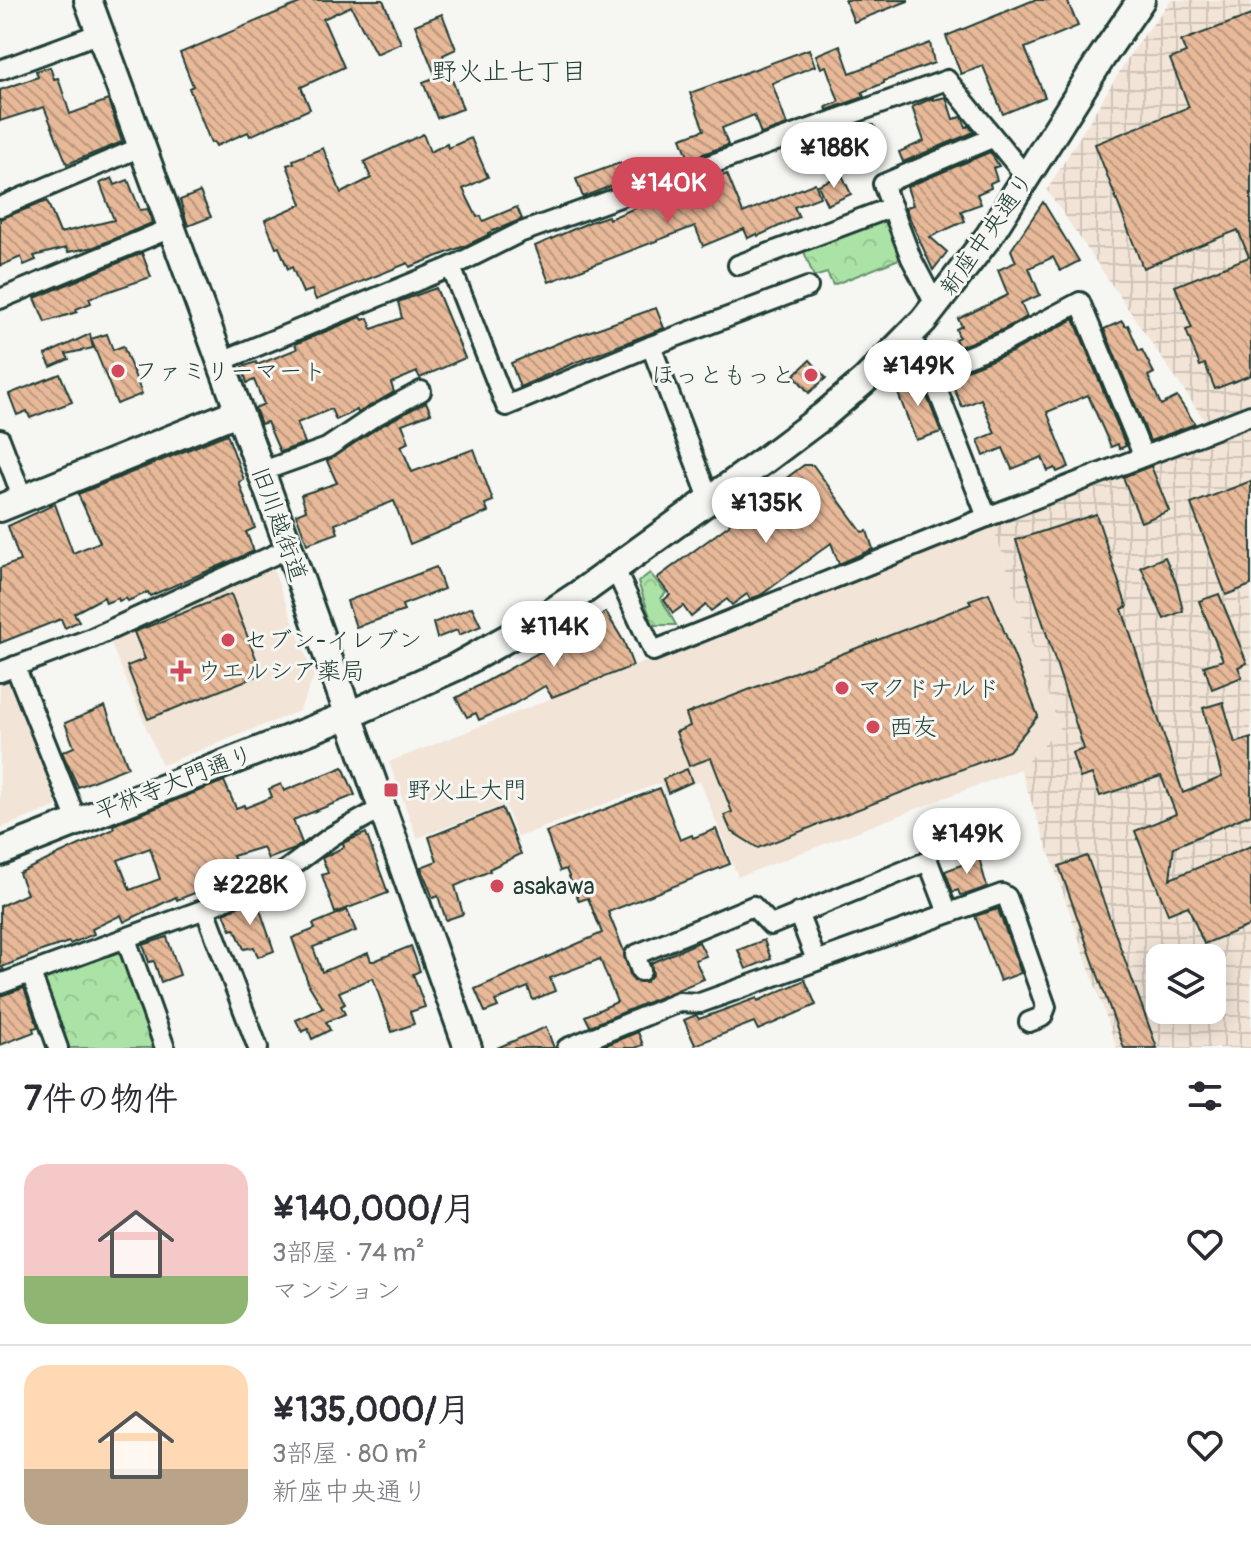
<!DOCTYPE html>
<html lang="ja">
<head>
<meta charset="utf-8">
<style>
	:root { --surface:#fff; --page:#f2f2f3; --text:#2b2b33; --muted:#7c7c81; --line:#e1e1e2; --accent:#d1495b }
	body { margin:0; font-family:Pangolin,"Klee One",sans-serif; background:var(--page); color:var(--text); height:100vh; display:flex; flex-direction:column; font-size:30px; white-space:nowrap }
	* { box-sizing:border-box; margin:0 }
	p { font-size:26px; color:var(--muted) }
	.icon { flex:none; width:44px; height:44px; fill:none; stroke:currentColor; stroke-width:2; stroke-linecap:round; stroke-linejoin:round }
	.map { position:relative; height:1048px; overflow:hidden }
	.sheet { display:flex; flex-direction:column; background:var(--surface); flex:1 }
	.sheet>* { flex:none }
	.fabs { position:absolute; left:1146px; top:944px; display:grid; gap:16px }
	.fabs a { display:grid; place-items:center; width:80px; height:80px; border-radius:16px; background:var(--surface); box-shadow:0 4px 20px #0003; font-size:40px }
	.price { position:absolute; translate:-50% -68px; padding:0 18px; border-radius:28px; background:#fff; color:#222; font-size:26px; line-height:52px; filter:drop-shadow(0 2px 4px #0008) }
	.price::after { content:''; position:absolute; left:50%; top:48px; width:24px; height:18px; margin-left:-12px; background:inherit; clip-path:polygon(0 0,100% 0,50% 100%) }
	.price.current { background:var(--accent); color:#fff }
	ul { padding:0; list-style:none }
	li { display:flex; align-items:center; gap:24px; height:200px; padding:0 24px }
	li+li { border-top:2px solid var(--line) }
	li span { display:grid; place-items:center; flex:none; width:224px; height:160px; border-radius:24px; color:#555 }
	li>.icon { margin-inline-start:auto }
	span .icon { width:96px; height:96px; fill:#fffc; stroke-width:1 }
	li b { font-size:34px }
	h2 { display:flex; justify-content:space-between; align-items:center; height:96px; padding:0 24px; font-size:34px }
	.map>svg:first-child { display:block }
	.built { fill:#f2e4d7 }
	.industrial { fill:url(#industrial-grid); fill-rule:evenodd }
	.forest { fill:url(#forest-crowns); stroke:#65906d; stroke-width:2 }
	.building { fill:url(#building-back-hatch); stroke:#1f3d34; stroke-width:2; fill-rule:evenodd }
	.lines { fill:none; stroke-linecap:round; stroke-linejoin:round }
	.street-casing { stroke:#1f3d34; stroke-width:24 }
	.secondary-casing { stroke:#1f3d34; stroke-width:32 }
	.street { stroke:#f6f6f2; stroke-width:18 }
	.secondary { stroke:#f6f6f2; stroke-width:26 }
	.poi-dot { fill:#d1495b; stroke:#f6f6f2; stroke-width:3 }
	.labels { text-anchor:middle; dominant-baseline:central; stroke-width:6; stroke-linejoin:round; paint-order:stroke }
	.street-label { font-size:24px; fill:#1f3d34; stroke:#f6f6f2 }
	.poi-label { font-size:24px; fill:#1f3d34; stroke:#f6f6f2; text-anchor:start }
	.neighbourhood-label { font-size:26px; fill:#1f3d34; stroke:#f6f6f2 }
</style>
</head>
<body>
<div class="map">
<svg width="1251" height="1048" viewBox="0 0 1251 1048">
	<defs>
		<pattern id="industrial-grid" width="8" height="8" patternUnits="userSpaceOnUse" patternTransform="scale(2)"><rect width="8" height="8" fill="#f2e4d7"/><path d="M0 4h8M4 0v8" fill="none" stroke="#cfc4b9"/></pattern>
		<pattern id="forest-crowns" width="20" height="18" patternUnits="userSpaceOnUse" patternTransform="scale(2)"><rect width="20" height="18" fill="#abe2a6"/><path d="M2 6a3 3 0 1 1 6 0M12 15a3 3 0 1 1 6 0" fill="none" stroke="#93c390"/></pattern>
		<pattern id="building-back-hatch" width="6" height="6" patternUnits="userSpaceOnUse" patternTransform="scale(2)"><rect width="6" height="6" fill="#e8b999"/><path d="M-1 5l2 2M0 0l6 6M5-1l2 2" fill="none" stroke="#bb987e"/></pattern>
	</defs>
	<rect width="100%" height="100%" fill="#f6f6f2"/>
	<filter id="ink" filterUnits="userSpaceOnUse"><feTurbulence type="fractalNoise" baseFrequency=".0125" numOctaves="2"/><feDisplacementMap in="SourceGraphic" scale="16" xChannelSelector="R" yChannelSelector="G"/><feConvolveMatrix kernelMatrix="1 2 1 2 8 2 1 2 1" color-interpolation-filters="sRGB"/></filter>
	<g filter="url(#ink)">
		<g class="built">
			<polygon points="993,526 1059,728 1020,769 738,877 700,781 666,795 660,783 518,837 505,805 417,838 389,762"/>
			<polygon points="266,568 274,572 314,677 299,711 162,765 109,639"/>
			<polygon points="3,679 12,685 57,799 55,807 0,828 0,680"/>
		</g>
		<g class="industrial">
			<polygon points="1171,0 1251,0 1251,403 1205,421 1047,190 1131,53"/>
			<path d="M1251,423V1048H1117L1020,769L1059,728L993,526ZM1160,958H1212V1010H1160Z"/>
		</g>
		<g class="forest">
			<polygon points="884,217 902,258 833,285 827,273 814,277 803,249"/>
			<polygon points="650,573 666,593 661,598 676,625 653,625 638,582"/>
			<polygon points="126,939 165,1048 58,1048 31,973"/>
		</g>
		<g class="building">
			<polygon points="307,0 383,0 401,43 376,54 351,6 323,19 344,67 301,87 310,109 250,136 248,132 216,146 214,142 211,143 189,88 193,86 180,53"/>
			<polygon points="845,0 908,0 908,1 854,22"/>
			<polygon points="1034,0 1067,0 1078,26 1025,48 1045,97 1003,114 983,66 961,74 946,36"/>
			<polygon points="442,14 456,49 443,55 463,109 437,118 423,82 436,77 415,25"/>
			<polygon points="1251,15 1251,375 1215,389 1205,364 1200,366 1186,330 1192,328 1175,286 1249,257 1238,230 1143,268 1095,144 1189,107 1170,59 1186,53 1181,41"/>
			<polygon points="930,43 934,63 884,81 884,83 862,92 864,97 827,110 826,107 839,102 826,66 821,68 816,55 840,45 850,73"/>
			<polygon points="809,49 815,66 772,83 787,125 761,134 754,115 722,128 728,145 689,159 681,138 704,130 690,93"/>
			<polygon points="50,67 54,79 58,78 70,114 108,100 122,142 67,164 44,107 0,121 0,90 38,77 36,71"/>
			<polygon points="946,97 953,119 962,117 966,127 969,126 974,132 903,162 899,152 924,141 912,107 933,98 933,100"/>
			<polygon points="862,123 864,126 874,125 882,145 844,159 835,133"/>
			<polygon points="423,134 430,152 447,144 448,148 471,138 488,177 463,189 477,217 481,216 483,221 517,207 522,219 488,233 488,235 467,245 410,267 408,263 316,300 312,290 303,293 292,267 288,269 279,247 276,248 265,220 302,204 287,165 294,163 293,160 323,148 341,193 371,178 364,162"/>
			<polygon points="990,152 999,166 993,168 997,180 990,183 991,188 977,194 981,204 961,211 965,221 930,237 947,252 933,270 905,208 913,205 907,187"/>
			<polygon points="620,163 626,180 583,197 576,179"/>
			<polygon points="727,174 743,213 815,183 820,197 794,207 799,217 758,236 757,234 748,238 744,229 703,246 695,226 549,282 535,246 590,222 608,216 609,219 664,196 711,183 710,180"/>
			<polygon points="842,175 851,194 827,205 818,185"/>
			<polygon points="112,178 115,185 128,180 140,210 148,209 152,223 94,247 68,252 66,248 34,256 36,260 24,265 21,257 0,266 0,219 47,201 60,233 114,220 100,183"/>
			<polygon points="200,192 211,217 188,226 180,200"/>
			<polygon points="1043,202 1079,261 1060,271 1053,257 1029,268 1040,295 1021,303 1027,317 1002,330 959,347 955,339 959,337 956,329 962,326 958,319 1008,295 998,270 1016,262 1011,250"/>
			<polygon points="142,253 151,277 89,298 91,303 76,309 77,312 45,322 35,298"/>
			<polygon points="436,288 465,358 420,378 417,372 391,383 394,392 358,413 357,410 336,420 331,409 297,423 305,443 280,452 267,422 261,424 255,408 264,404 254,380 247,383 242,367 256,362 257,365 297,349 295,344 361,317 363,320 368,318 372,329 402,318 398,302"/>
			<polygon points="656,308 664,328 574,363 520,387 511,363 565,340"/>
			<polygon points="1074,319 1126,446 1119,449 1118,444 1111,447 1088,395 1047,412 1069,467 1057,472 1055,468 1048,471 1042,457 1012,469 1003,448 984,456 978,440 995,433 981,399 962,407 949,377 1012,352"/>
			<polygon points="1122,321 1125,326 1128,325 1139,351 1142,350 1154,373 1148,376 1161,405 1177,397 1195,424 1150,441 1104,329"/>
			<polygon points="90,334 93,348 66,354 69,359 51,367 45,355"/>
			<polygon points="107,334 113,350 123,346 142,394 117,404 91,339"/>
			<polygon points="810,360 826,378 809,393 794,375"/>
			<polygon points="60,374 72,402 30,418 27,411 17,415 9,394"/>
			<polygon points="918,374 941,432 916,440 896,388 903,385 901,381"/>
			<polygon points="426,402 431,413 402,424 409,442 401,446 412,472 474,449 493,501 485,504 488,512 410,544 394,501 335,524 338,533 307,544 296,514 306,510 301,495 337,483 327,461 379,427"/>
			<polygon points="227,434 244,480 239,482 255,528 246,532 254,551 150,596 148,592 128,601 126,598 119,601 118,598 106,603 104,597 74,613 79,621 65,628 61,619 0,643 0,568 20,561 8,526 55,504 73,553 100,542 78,494"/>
			<polygon points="804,465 813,465 862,532 867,531 873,549 839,564 831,543 761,595 750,599 747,594 732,605 727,599 711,611 706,605 691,617 683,606 673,613 664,600 670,595 657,578 729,525 731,519"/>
			<polygon points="1151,466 1169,511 1141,522 1123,477"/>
			<polygon points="1251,481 1251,585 1226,595 1191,504"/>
			<polygon points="1096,514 1127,607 1122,609 1183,793 1222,777 1203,708 1223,702 1235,743 1251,738 1251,814 1174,847 1170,879 1251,846 1251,925 1204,944 1188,906 1168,914 1135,831 1176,814 1161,776 1100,796 1092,774 1080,778 1072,753 1084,749 1016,540"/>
			<polygon points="1165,557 1177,585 1183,611 1164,619 1141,567"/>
			<polygon points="436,567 444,589 402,605 404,611 356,627 347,601"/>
			<polygon points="989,593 1038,716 1009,751 758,848 731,831 724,815 732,812 711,758 689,766 676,732 690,726 686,714 971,604 969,600"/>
			<polygon points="231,594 262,674 148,719 127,666 145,659 134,632"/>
			<polygon points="1219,594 1247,663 1238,667 1242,677 1212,689 1204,666 1223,660 1199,601"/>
			<polygon points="472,607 481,626 459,635 457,630 437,638 433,623"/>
			<polygon points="606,612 624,642 633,666 552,697 545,686 507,708 479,720 476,713 467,717 456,698 582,629"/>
			<polygon points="105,706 128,767 78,787 62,752 74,747 65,723"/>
			<path d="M343,767L355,795L293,820L302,843L295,849L268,859L263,847L233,856L242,879L199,896L197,892L177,900L176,897L124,922L121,915L92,929L94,934L70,944L69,942L44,950L2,967L4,970L0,971V906L27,894L19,873L114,829L113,825L224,781L236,808L244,805L245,808L272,797L269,789L281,784L284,791ZM150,848L160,879L130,890L118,860Z"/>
			<polygon points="687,769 692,782 668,793 663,779"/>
			<polygon points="660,788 680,840 692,835 693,838 716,829 730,864 608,912 624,951 630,975 634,981 646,982 653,974 651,963 699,942 706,956 695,960 704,979 590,1026 585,1016 617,1002 600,959 550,978 555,991 533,1000 528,987 495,1001 498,1007 485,1012 475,989 602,933 588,898 579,901 566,869 560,871 546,832"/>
			<polygon points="502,808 521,854 489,869 490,871 455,886 463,914 446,920 438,896 433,898 421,867 437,861 429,837"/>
			<polygon points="366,833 388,893 335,913 322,875 328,873 322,858 344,847 343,843"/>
			<polygon points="978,854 987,887 967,894 960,895 958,890 953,892 945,871 964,864 963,859"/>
			<polygon points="1087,856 1157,1048 1124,1048 1059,866"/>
			<polygon points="256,898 274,951 258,957 254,947 244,949 235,929 231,930 224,913"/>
			<polygon points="998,909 1021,973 1000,981 975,916"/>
			<polygon points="347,910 356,931 313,947 322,972 368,953 371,961 374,961 411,946 420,971 413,974 425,1007 410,1012 414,1024 392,1032 373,978 339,992 345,1004 341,1006 345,1014 326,1022 330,1030 312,1039 308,1029 302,1032 296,1020 323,1008 309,985 292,938 315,929 313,924"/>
			<polygon points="167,937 180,975 161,982 154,961 149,962 143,945"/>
			<polygon points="764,940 771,959 746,969 738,950"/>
			<polygon points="805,980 816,1005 758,1030 754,1022 695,1045 684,1020 696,1015 699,1019 757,998 758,1001"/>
			<polygon points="24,988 38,1027 33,1028 34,1032 0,1045 0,996"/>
			<polygon points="546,1027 554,1048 497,1048"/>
			<polygon points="638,1032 643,1045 635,1048 599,1048"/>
		</g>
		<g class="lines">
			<defs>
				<g id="street">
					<polyline points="0,70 100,33"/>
					<polyline points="0,207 141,147"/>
					<polyline points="738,265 892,207"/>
					<polyline points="451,267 506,406 651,346 808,287"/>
					<polyline points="0,299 171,228"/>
					<polyline points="936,306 911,258 883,184 992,138"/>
					<polyline points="910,336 930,371 987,517"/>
					<polyline points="651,346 710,501"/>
					<polyline points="219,362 451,267 519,233 947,80 1027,178"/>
					<polyline points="930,371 1007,341 1080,302 1143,455"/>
					<polyline points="0,439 23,499"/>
					<polyline points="260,472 327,448 373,417 421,391"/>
					<polyline points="615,569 653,651 987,517 1251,415"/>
					<polyline points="15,666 77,821"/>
					<polyline points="0,672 92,638 289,548"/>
					<polyline points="205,909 258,1048"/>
					<polyline points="798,913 816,960"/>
					<polyline points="126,939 165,1048"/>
					<polyline points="641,971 635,955 753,906 771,925 928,861 948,913"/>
					<polyline points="31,973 58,1048"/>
					<polyline points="0,984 205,909 282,873 332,836 382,808"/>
					<polyline points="567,1048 679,1002 700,1003 1002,894 1007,897 1046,1007 1042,1017 1029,1022"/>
				</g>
				<g id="secondary">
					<polyline points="88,0 289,548 468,1048"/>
					<polyline points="0,508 237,412"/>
					<polyline points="0,852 349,715 456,667 538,621 579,594 766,459 823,416 865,380 924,320 989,236 1102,57 1141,0"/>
				</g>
			</defs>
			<use href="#street" class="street-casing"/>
			<use href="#secondary" class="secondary-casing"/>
			<use href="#street" class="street"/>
			<use href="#secondary" class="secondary"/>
		</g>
	</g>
	<g class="poi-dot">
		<circle cx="118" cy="371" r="8"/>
		<circle cx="811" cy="375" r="8"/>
		<circle cx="228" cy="640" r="8"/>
		<path d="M177 659h8v8h8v8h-8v8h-8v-8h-8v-8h8z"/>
		<circle cx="842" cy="688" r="8"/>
		<circle cx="873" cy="727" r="8"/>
		<rect x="383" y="782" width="16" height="16" rx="4"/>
		<circle cx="497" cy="886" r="8"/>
	</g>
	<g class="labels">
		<g class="street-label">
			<text transform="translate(987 234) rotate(-55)">新座中央通り</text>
			<text transform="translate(279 524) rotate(70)">旧川越街道</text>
			<text transform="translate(174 783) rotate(-21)">平林寺大門通り</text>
		</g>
		<g class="poi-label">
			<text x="134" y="371">ファミリーマート</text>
			<text x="795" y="375" text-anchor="end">ほっともっと</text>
			<text x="244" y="640">セブン-イレブン</text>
			<text x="197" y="671">ウエルシア薬局</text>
			<text x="858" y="688">マクドナルド</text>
			<text x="889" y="727">西友</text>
			<text x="407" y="790">野火止大門</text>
			<text x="513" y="886">asakawa</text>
		</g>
		<g class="neighbourhood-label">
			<text x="509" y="72">野火止七丁目</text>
		</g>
	</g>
</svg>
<div class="fabs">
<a><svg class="icon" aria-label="layers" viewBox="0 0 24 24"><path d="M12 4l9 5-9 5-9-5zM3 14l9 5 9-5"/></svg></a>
</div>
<b class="price" style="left:834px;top:190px">¥188K</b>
<b class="price current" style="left:668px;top:225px">¥140K</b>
<b class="price" style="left:918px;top:408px">¥149K</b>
<b class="price" style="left:766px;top:545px">¥135K</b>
<b class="price" style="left:554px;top:669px">¥114K</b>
<b class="price" style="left:967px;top:876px">¥149K</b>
<b class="price" style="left:250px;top:927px">¥228K</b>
</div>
<section class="sheet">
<h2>7件の物件<svg class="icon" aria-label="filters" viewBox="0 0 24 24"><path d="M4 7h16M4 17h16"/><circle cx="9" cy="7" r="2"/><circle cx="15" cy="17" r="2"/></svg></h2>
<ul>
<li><span style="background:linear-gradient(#f6c9c9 70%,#8fb573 0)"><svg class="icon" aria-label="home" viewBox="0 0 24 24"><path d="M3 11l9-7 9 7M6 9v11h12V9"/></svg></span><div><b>¥140,000/月</b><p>3部屋 · 74 m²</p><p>マンション</p></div><svg class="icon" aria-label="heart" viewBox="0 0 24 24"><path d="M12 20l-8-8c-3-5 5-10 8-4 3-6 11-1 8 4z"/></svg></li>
<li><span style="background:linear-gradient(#ffd9b3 65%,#b9a48a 0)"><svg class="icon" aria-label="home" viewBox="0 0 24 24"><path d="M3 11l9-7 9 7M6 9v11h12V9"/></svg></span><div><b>¥135,000/月</b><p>3部屋 · 80 m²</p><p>新座中央通り</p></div><svg class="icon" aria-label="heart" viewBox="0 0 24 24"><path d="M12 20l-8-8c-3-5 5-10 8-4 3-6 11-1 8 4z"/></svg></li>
</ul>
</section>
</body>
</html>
